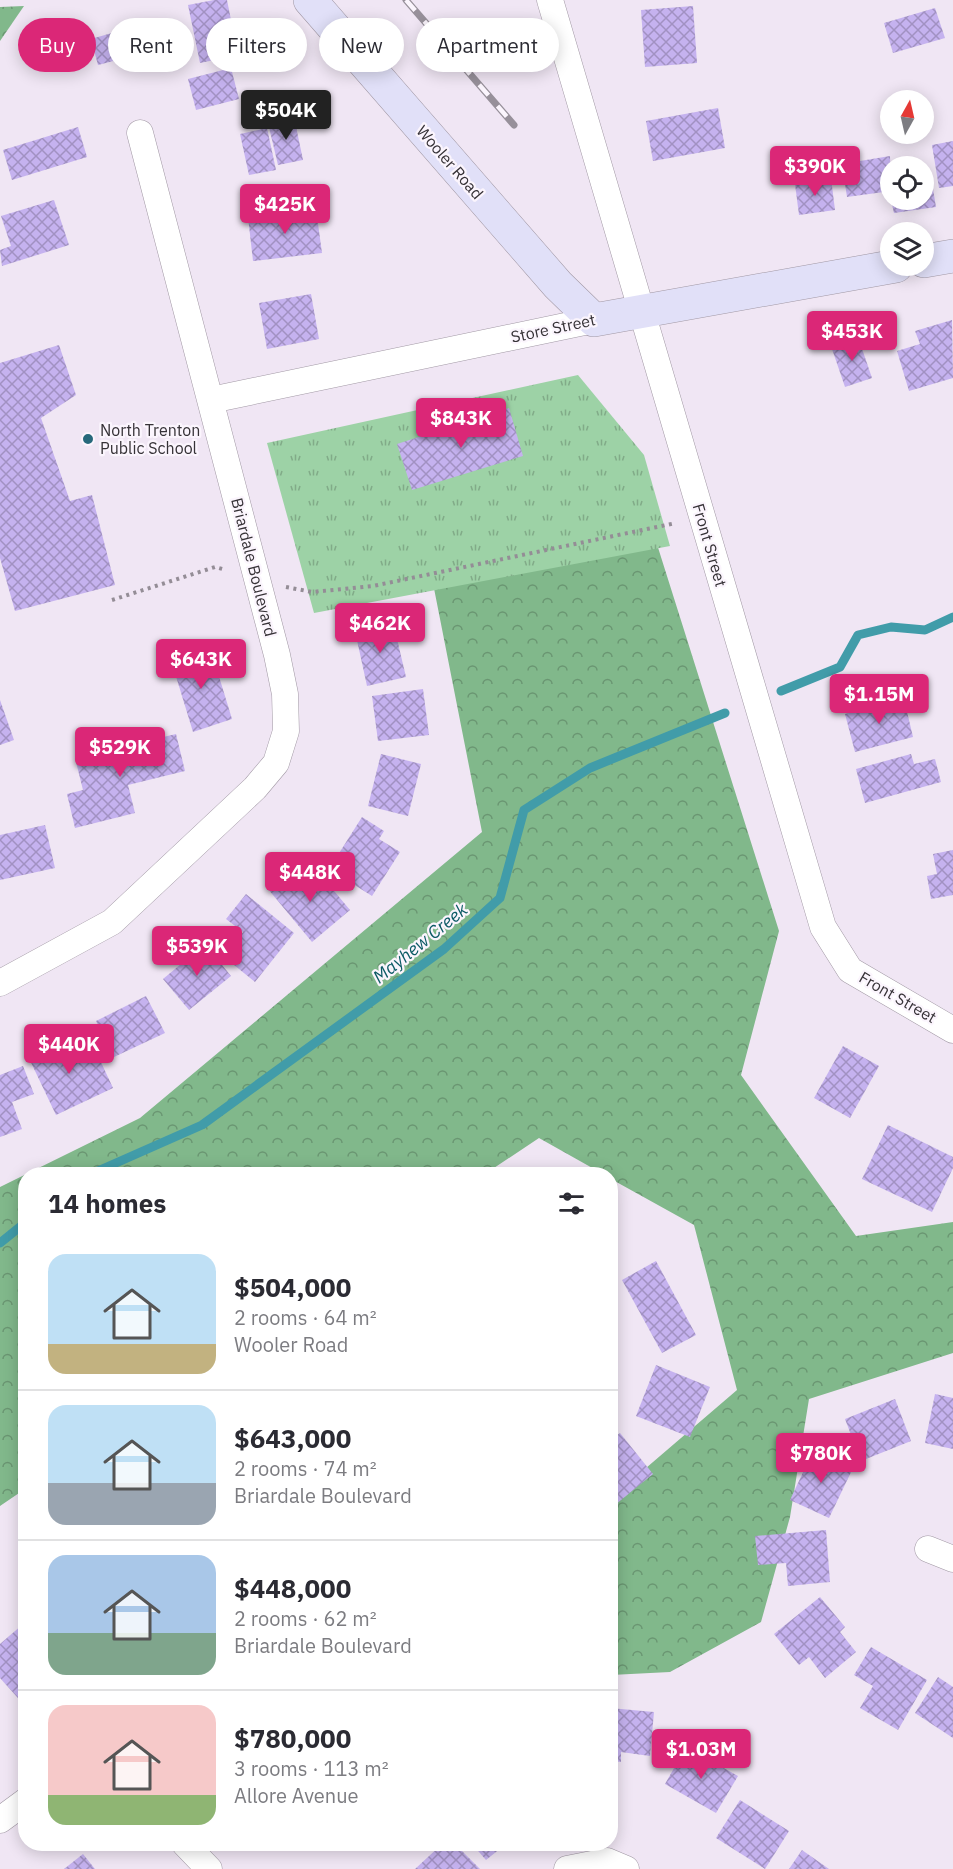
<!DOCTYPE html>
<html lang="en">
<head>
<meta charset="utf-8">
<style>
	:root { --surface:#fff; --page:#f2f2f3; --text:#2b2b33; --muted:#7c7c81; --line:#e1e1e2; --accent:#db2777 }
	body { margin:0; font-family:"IBM Plex Sans",sans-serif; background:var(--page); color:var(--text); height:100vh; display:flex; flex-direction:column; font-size:22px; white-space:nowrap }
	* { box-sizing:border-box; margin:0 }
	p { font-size:20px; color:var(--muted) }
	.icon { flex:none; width:33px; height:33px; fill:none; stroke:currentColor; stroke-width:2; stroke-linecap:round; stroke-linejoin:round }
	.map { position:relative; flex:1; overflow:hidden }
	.details { position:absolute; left:18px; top:1167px; width:600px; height:684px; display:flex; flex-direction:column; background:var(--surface); border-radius:24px; box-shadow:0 3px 15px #0003 }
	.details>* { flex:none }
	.hud { position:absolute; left:18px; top:18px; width:600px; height:54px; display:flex; gap:12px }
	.needle { width:39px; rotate:8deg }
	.buttons { position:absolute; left:880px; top:90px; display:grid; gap:12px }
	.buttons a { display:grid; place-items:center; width:54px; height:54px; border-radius:50%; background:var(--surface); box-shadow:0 3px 15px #0003; font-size:30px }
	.price { position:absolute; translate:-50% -51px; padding:0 14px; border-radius:6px; background:var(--accent); color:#fff; font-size:20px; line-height:39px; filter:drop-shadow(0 2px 3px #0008) }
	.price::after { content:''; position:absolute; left:50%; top:36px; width:18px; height:14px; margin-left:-9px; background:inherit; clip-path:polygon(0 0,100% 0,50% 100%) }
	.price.selected { background:#222; color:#fff }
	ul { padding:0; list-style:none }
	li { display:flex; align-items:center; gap:18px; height:150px; padding:0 30px }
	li+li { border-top:2px solid var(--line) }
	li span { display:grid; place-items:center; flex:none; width:168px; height:120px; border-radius:18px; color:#555 }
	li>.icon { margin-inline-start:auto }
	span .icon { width:72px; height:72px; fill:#fffc; stroke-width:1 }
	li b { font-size:26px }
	h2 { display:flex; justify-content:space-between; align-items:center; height:72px; padding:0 30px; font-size:26px }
	.pill { padding:0 21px; border-radius:27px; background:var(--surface); box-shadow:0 3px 15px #0003; font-size:21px; line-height:54px }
	.pill.selected { background:var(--accent); color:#fff }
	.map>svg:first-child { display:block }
	.forest { fill:url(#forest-crowns) }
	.park { fill:url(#park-tufts) }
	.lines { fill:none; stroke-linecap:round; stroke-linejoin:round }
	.stream { stroke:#419ca9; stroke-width:9 }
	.building { fill:url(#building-cross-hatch) }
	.street-casing { stroke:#a198a4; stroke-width:27 }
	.secondary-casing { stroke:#a198a4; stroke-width:34 }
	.path { stroke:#948d96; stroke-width:4; stroke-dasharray:3 4.5; stroke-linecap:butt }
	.street { stroke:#fff; stroke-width:26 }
	.secondary { stroke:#e1e0f8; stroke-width:33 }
	.rail-casing { stroke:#97909a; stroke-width:7 }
	.rail { stroke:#fbf5fd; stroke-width:4.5; stroke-dasharray:14; stroke-linecap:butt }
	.poi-dot { fill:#26687b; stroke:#fbf5fd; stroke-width:2 }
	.labels { text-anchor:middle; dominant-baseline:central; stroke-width:4.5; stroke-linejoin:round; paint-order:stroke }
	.street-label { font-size:16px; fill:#363237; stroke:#fbf5fd }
	.poi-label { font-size:16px; fill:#363237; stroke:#fbf5fd; text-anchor:start }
	.water-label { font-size:18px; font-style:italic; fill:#0d5b65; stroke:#fbf5fd }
</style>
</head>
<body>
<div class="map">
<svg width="953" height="1869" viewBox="0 0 953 1869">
	<defs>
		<pattern id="forest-crowns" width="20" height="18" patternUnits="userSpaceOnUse" patternTransform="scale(1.5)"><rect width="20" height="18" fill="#81b88b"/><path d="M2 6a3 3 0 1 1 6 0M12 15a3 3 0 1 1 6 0" fill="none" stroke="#6a9672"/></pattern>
		<pattern id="park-tufts" width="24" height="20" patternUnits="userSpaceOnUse" patternTransform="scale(1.5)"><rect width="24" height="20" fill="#9dd2a6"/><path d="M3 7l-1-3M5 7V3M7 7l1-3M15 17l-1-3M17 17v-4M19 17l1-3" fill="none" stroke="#81ab88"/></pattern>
		<pattern id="building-cross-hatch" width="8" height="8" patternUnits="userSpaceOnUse" patternTransform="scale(1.5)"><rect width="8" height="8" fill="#c5b2ef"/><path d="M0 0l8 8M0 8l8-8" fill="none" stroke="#a191c2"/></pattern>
	</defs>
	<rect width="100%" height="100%" fill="#f0e6f4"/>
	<g class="forest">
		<polygon points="24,6 0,41 0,7"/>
		<polygon points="649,519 779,931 741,1075 856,1236 953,1222 953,1353 809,1399 790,1517 761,1622 670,1672 611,1675 611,1498 737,1390 694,1225 611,1179 610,1174 603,1174 539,1138 485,1174 26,1174 25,1489 0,1506 0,1187 140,1118 482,832 429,563"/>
	</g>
	<polygon class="park" points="578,375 644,455 670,546 314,613 267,443"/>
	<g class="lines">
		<g class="stream">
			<polyline points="781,691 840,667 858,635 891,627 925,630 953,617"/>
			<polyline points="91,1174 202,1125 444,949 500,898 524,810 590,768 725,713"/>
			<polyline points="0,1243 26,1222"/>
		</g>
	</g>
	<g class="building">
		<polygon points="214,0 227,0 238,55 200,63 188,5"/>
		<polygon points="693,6 697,63 645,67 641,10"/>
		<polygon points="935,8 945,38 893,53 884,23"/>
		<polygon points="136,26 144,53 98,65 91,39"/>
		<polygon points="231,68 239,99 196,110 188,79"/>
		<polygon points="718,108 725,148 653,161 646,121"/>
		<polygon points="294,117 303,160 278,165 268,123"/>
		<polygon points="78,127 87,157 12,180 3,150"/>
		<polygon points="267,128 276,170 249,175 240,134"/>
		<polygon points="953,141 953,186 939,188 932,145"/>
		<polygon points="890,156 891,191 847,197 842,164"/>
		<polygon points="930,171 936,207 894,213 891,200 924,200 924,172"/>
		<polygon points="831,178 835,210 799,215 795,184"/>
		<polygon points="54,200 69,245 2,266 0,250 11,246 1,216"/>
		<polygon points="316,209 322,253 253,261 248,217"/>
		<polygon points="311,294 319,339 267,349 259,303"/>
		<polygon points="952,320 953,378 909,391 897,351 920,344 915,331"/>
		<polygon points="858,337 872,378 845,387 831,346"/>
		<polygon points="59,345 76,395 41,418 70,501 92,495 115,585 15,611 0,558 0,363"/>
		<polygon points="509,408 523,456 412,490 397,444"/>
		<polygon points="393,622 406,677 367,686 355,631"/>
		<polygon points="210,647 232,719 193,732 171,660"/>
		<polygon points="423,689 429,735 378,741 372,696"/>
		<polygon points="904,699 913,737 855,752 845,714"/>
		<polygon points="0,700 14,740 0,745"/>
		<polygon points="176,734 185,771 128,785 135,813 75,828 67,794 83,790 75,758"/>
		<polygon points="381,754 421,764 408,816 368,806"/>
		<polygon points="911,754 914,764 935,759 941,782 865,803 856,769"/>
		<polygon points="362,817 384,831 379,839 400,852 372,896 329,869"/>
		<polygon points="45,825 55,868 0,880 0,835"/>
		<polygon points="953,850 953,895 931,899 927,876 937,874 933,854"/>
		<polygon points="314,867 350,910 312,942 268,889 287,873 295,883"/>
		<polygon points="246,894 294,933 255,982 223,956 243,932 226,919"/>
		<polygon points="205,944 231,976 189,1010 163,979"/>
		<polygon points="146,996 165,1033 114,1057 96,1021"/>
		<polygon points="58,1037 68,1057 93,1045 113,1088 56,1115 26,1052"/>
		<polygon points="843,1046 879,1066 850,1118 814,1098"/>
		<polygon points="23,1066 34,1094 12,1102 22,1129 0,1137 0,1075"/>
		<polygon points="888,1125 953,1157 953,1168 932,1212 862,1179"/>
		<polygon points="610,1221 617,1221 612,1255 610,1255"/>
		<polygon points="656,1261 696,1335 662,1353 622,1280"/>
		<polygon points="656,1365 710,1387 690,1437 636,1416"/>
		<polygon points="935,1394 953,1398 953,1449 925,1443"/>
		<polygon points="895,1399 911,1441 861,1461 845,1419"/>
		<polygon points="620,1433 653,1474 610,1509 610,1440"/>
		<polygon points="814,1449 853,1468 829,1518 790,1500"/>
		<polygon points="826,1530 830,1582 788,1586 786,1563 758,1565 755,1536"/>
		<polygon points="820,1597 845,1627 840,1632 856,1652 825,1678 809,1657 799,1665 774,1634"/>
		<polygon points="22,1625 26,1629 26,1707 0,1678 0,1644"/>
		<polygon points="871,1647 927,1680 898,1730 860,1708 873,1686 854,1675"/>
		<polygon points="938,1677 953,1687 953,1738 915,1713"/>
		<polygon points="610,1708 654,1712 650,1756 621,1752 621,1762 610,1761"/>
		<polygon points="686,1747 738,1776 716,1813 665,1784"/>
		<polygon points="740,1800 789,1831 765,1869 716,1838"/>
		<polygon points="442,1844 455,1844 480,1869 415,1869"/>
		<polygon points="472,1844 506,1844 486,1860"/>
		<polygon points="802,1850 829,1869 789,1869"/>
		<polygon points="83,1854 95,1869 64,1869"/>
	</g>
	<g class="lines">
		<defs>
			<g id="street">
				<polyline points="550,0 823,927 850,970 953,1030"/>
				<polyline points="211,400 594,320"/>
				<polyline points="0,983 112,922 255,788 276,763 286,731 285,694 277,655 140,133"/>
				<polyline points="928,1549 953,1559"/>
				<polyline points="0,1820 26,1801"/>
				<polyline points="185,1844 209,1869"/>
				<polyline points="567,1869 607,1861 626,1869"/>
			</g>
			<g id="secondary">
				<polyline points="310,0 558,285 594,320 896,266"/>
				<polyline points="924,261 953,256"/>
			</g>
		</defs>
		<use href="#street" class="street-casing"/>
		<use href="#secondary" class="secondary-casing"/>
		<g class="path">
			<polyline points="286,587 312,592 373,586 676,523"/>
			<polyline points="112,600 215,567 226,570"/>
		</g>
		<use href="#street" class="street"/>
		<use href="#secondary" class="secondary"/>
		<defs>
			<polyline id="rail" points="406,0 514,125"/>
		</defs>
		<use href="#rail" class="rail-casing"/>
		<use href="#rail" class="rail"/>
	</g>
	<circle class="poi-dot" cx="88" cy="439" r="6"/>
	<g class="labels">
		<g class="street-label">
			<text transform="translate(450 162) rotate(49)">Wooler Road</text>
			<text transform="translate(553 328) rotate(-12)">Store Street</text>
			<text transform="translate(710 545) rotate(74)">Front Street</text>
			<text transform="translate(254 567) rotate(76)">Briardale Boulevard</text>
			<text transform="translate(898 997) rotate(30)">Front Street</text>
		</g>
		<g class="poi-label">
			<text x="100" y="430">North Trenton<tspan x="100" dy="18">Public School</tspan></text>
		</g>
		<g class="water-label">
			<text transform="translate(420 943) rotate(-39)">Mayhew Creek</text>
		</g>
	</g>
</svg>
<div class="buttons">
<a><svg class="needle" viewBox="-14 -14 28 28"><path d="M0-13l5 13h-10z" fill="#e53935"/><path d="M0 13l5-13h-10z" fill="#7c7c81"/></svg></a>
<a><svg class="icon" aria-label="locate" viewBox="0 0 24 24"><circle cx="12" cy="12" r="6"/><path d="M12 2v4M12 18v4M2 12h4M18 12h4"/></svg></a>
<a><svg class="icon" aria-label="layers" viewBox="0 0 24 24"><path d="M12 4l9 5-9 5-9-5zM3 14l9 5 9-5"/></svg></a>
</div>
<b class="price selected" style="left:286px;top:141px">$504K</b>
<b class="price" style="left:815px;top:197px">$390K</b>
<b class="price" style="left:285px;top:235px">$425K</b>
<b class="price" style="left:852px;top:362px">$453K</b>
<b class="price" style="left:461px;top:449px">$843K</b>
<b class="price" style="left:380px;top:654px">$462K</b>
<b class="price" style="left:201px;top:690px">$643K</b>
<b class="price" style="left:879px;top:725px">$1.15M</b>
<b class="price" style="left:120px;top:778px">$529K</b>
<b class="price" style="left:310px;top:903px">$448K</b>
<b class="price" style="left:197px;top:977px">$539K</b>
<b class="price" style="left:69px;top:1075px">$440K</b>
<b class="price" style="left:821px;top:1484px">$780K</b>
<b class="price" style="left:701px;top:1780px">$1.03M</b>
<div class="hud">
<a class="pill selected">Buy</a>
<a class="pill">Rent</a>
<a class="pill">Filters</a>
<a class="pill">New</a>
<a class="pill">Apartment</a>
</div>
<section class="details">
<h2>14 homes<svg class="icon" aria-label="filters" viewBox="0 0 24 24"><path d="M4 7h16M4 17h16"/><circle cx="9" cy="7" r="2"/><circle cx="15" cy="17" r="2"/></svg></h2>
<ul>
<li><span style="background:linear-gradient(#bfe0f5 75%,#c2b280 0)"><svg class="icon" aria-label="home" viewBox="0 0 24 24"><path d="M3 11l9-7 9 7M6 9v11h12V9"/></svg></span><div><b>$504,000</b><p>2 rooms · 64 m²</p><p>Wooler Road</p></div></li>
<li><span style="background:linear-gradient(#bfe0f5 65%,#9aa5b1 0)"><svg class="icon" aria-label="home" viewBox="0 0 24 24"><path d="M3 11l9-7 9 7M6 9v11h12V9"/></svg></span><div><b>$643,000</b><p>2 rooms · 74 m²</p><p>Briardale Boulevard</p></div></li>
<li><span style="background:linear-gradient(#a9c7e8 65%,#7fa58c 0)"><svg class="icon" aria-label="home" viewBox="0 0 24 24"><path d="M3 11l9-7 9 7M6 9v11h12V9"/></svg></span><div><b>$448,000</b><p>2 rooms · 62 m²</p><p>Briardale Boulevard</p></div></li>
<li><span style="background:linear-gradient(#f6c9c9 75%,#8fb573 0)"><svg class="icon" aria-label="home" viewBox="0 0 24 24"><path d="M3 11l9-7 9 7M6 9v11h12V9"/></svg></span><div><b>$780,000</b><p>3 rooms · 113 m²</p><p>Allore Avenue</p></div></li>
</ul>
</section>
</div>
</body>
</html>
